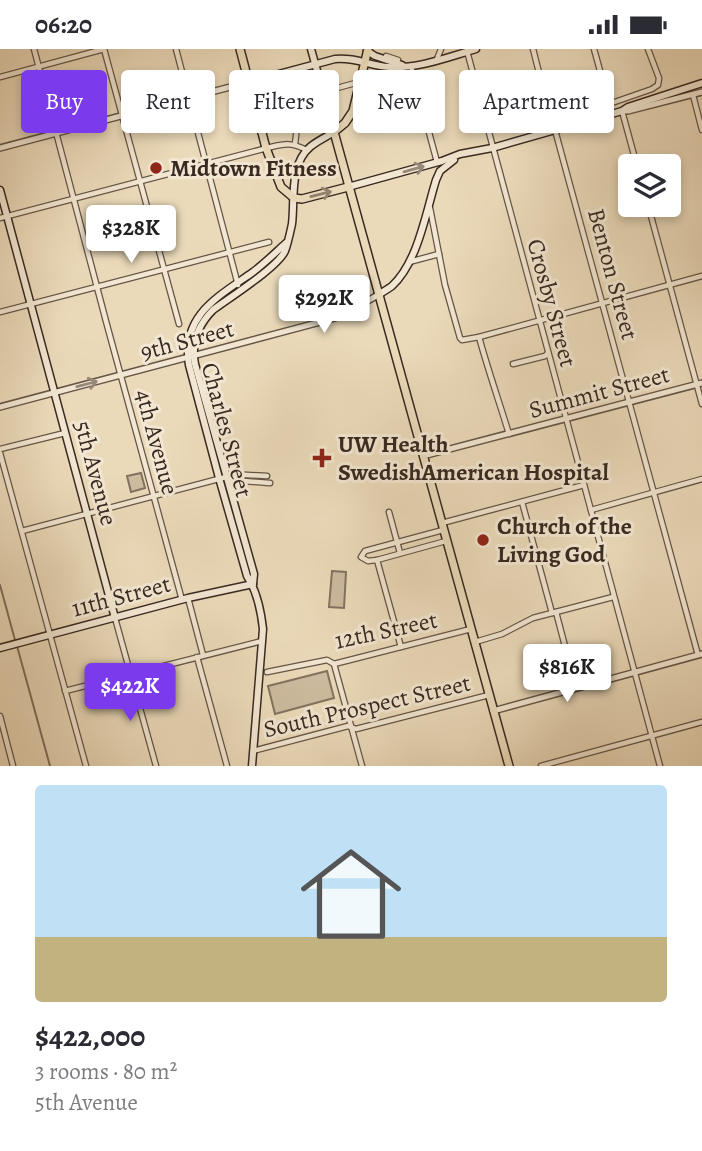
<!DOCTYPE html>
<html lang="en">
<head>
<meta charset="utf-8">
<style>
	:root { --surface:#fff; --page:#f2f2f3; --text:#2b2b33; --muted:#7c7c81; --accent:#7c3aed }
	body { margin:0; font-family:Alegreya,serif; background:var(--page); color:var(--text); height:100vh; display:flex; flex-direction:column; font-size:26px; white-space:nowrap }
	* { box-sizing:border-box; margin:0 }
	p { font-size:23px; color:var(--muted) }
	.icon { flex:none; width:38px; height:38px; fill:none; stroke:currentColor; stroke-width:2; stroke-linecap:round; stroke-linejoin:round }
	.map { position:relative; height:717px; overflow:hidden }
	.panel { display:flex; flex-direction:column; background:var(--surface); flex:1 }
	.panel>* { flex:none }
	.top-card { position:absolute; left:21px; top:21px; width:662px; height:63px; display:flex; gap:14px }
	.tools { position:absolute; left:618px; top:105px; display:grid; gap:14px }
	.tools a { display:grid; place-items:center; width:63px; height:63px; border-radius:7px; background:var(--surface); box-shadow:0 4px 10px #0003; font-size:35px }
	.price { position:absolute; translate:-50% -60px; padding:0 16px; border-radius:7px; background:#fff; color:#222; font-size:23px; line-height:46px; filter:drop-shadow(0 2px 4px #0008) }
	.price::after { content:''; position:absolute; left:50%; top:42px; width:21px; height:16px; margin-left:-10px; background:inherit; clip-path:polygon(0 0,100% 0,50% 100%) }
	.price.active { background:var(--accent); color:#fff }
	ul { padding:0; list-style:none }
	li { display:grid; align-content:center; gap:14px; height:371px; padding:0 35px }
	li span { display:grid; place-items:center; height:217px; border-radius:7px; color:#555 }
	li>.icon { margin-inline-start:auto }
	span .icon { width:126px; height:126px; fill:#fffc; stroke-width:1 }
	li b { font-size:30px }
	.chip { padding:0 24px; border-radius:7px; background:var(--surface); box-shadow:0 4px 10px #0003; font-size:24px; line-height:63px }
	.chip.active { background:var(--accent); color:#fff }
	.status { display:flex; justify-content:space-between; align-items:center; height:49px; padding:0 35px; background:var(--surface); direction:ltr }
	.status svg { height:19px; fill:currentColor }
	.map>svg:first-child { display:block }
	.green { fill:#cdbca0; stroke:#837260; stroke-width:2 }
	.lines { fill:none; stroke-linecap:round; stroke-linejoin:round }
	.stream { stroke:#7f6f5e; stroke-width:2 }
	.minor-casing { stroke:#665547; stroke-width:7 }
	.tertiary-casing { stroke:#665547; stroke-width:8 }
	.secondary-casing { stroke:#392921; stroke-width:9 }
	.primary-casing { stroke:#392921; stroke-width:10 }
	.minor { stroke:#f2e7d2; stroke-width:4.5 }
	.tertiary { stroke:#f2e7d2; stroke-width:5 }
	.secondary { stroke:#f2e7d2; stroke-width:6 }
	.primary { stroke:#ebdaba; stroke-width:7 }
	.oneway { stroke:#96887a }
	.oneway2 { stroke:#92826e }
	.poi-dot { fill:#8f2418; stroke:#f2e7d2; stroke-width:2.5 }
	.labels { text-anchor:middle; dominant-baseline:central; stroke-width:6; stroke-linejoin:round; paint-order:stroke }
	.poi-label { font-size:24px; font-weight:bold; fill:#392921; stroke:#f2e7d2; text-anchor:start }
	.street-label { font-size:24px; fill:#392921; stroke:#f2e7d2 }
</style>
</head>
<body>
<div class="status"><b>06:20</b><svg viewBox="0 0 49 12"><path d="M0 12V9h3v3zM5 12V6h3v6zM10 12V3h3v9zM15 12V0h3v12zM26 1h20v11H26zM47 4h2v5h-2z"/></svg></div>
<div class="map">
<svg width="702" height="717" viewBox="0 0 702 717">
	<rect width="100%" height="100%" fill="#ebdaba"/>
	<filter id="stains"><feTurbulence type="fractalNoise" baseFrequency=".00286" numOctaves="4"/><feColorMatrix values="0 0 0 0 .2 0 0 0 0 .09 0 0 0 0 .02 0 0 0 .5 -.17"/></filter>
	<radialGradient id="worn" r=".72"><stop offset=".6" stop-color="#630" stop-opacity="0"/><stop offset="1" stop-color="#630" stop-opacity=".3"/></radialGradient>
	<g class="green">
		<polygon points="83,40 91,68 59,77 52,49"/>
		<polygon points="141,424 145,439 131,443 127,427"/>
		<polygon points="332,522 346,523 344,559 329,558"/>
		<polygon points="327,622 334,649 275,665 268,637"/>
	</g>
	<g class="lines">
		<g class="stream">
			<polyline points="0,536 15,591"/>
			<polyline points="17,597 50,717"/>
		</g>
		<defs>
			<g id="minor">
				<polyline points="34,0 107,276 182,551"/>
				<polyline points="104,0 179,275"/>
				<polyline points="176,0 238,236"/>
				<polyline points="533,0 551,71 555,81 698,606"/>
				<polyline points="594,0 612,65"/>
				<polyline points="467,2 660,717"/>
				<polyline points="386,7 398,11"/>
				<polyline points="437,10 441,0"/>
				<polyline points="411,17 437,113"/>
				<polyline points="0,28 104,0"/>
				<polyline points="323,43 384,26"/>
				<polyline points="693,46 702,81"/>
				<polyline points="609,55 652,40 658,36 659,29 648,0"/>
				<polyline points="622,62 637,117"/>
				<polyline points="552,64 557,74 568,76"/>
				<polyline points="295,95 304,19"/>
				<polyline points="648,156 702,355"/>
				<polyline points="430,159 445,236 460,289 462,291 479,288 702,227"/>
				<path d="M0,169L271,98C287,94 292,94 307,101"/>
				<polyline points="409,213 439,205"/>
				<polyline points="0,263 269,193"/>
				<path d="M479,288C488,321 499,352 509,385"/>
				<polyline points="513,315 545,307 548,304"/>
				<polyline points="0,400 65,384"/>
				<polyline points="0,404 86,717"/>
				<polyline points="226,429 231,431 270,434"/>
				<polyline points="522,453 552,564"/>
				<polyline points="591,461 702,430"/>
				<polyline points="389,463 400,504"/>
				<polyline points="442,474 584,436"/>
				<polyline points="443,481 365,502 361,508 368,512 377,511 446,492"/>
				<polyline points="22,482 226,428 230,425 267,427"/>
				<polyline points="377,511 401,598"/>
				<polyline points="188,549 203,606"/>
				<polyline points="556,563 576,639"/>
				<polyline points="115,569 156,717"/>
				<polyline points="475,593 502,585 533,569 613,548"/>
				<polyline points="197,608 227,717"/>
				<polyline points="334,615 362,717"/>
				<polyline points="267,623 327,611 334,615 471,580"/>
				<polyline points="65,642 262,592"/>
				<polyline points="0,667 13,717"/>
				<polyline points="253,702 348,677 356,680 489,646"/>
				<polyline points="541,717 702,673"/>
			</g>
			<g id="tertiary">
				<polyline points="622,62 628,62 702,43"/>
				<polyline points="0,99 249,33"/>
				<polyline points="0,358 324,272 341,267 378,246"/>
				<polyline points="423,407 702,334"/>
				<polyline points="493,662 702,605"/>
			</g>
			<g id="secondary">
				<polyline points="367,2 375,7 402,16"/>
				<path d="M249,33L335,10C357,8 369,17 389,18C418,20 448,8 476,0"/>
				<polyline points="348,138 442,112 460,105 492,99 622,62 628,58 702,34"/>
				<polyline points="0,141 115,569"/>
				<path d="M378,246C383,243 388,240 392,237C418,213 426,163 436,131L440,122L454,111"/>
				<path d="M253,535L254,525L195,315C191,294 198,276 213,261C229,249 278,218 285,202C288,194 290,184 292,175C295,150 289,116 310,98C317,92 326,88 334,83L311,0"/>
				<polyline points="0,599 188,549 253,535"/>
				<path d="M252,717L263,580C261,562 257,542 247,527L219,429L189,316C181,266 218,248 253,223C265,214 275,204 286,194"/>
			</g>
			<g id="primary">
				<polyline points="240,0 266,99 281,138 294,149 302,150 348,138"/>
				<polyline points="368,0 353,62 345,74 334,83 509,717"/>
			</g>
		</defs>
		<use href="#minor" class="minor-casing"/>
		<use href="#tertiary" class="tertiary-casing"/>
		<use href="#secondary" class="secondary-casing"/>
		<use href="#primary" class="primary-casing"/>
		<use href="#minor" class="minor"/>
		<use href="#tertiary" class="tertiary"/>
		<use href="#secondary" class="secondary"/>
		<use href="#primary" class="primary"/>
	</g>
	<defs><path id="oneway-shaft" d="M-6 0H5M1.5-3L5.5 0L1.5 3" fill="none" stroke-width="1.6" stroke-linecap="round" stroke-linejoin="round" transform="scale(1.75)"/></defs>
	<g class="oneway">
		<use href="#oneway-shaft" transform="translate(414 120) rotate(-16)"/>
		<use href="#oneway-shaft" transform="translate(87 335) rotate(-15)"/>
	</g>
	<use class="oneway2" href="#oneway-shaft" transform="translate(321 145) rotate(-14)"/>
	<g class="poi-dot">
		<circle cx="156" cy="119" r="7"/>
		<path d="M318.5 398.5h7v7h7v7h-7v7h-7v-7h-7v-7h7z"/>
		<circle cx="483" cy="491" r="7"/>
	</g>
	<g class="labels">
		<g class="poi-label">
			<text x="170" y="119">Midtown Fitness</text>
			<text x="338" y="395">UW Health<tspan x="338" dy="28">SwedishAmerican Hospital</tspan></text>
			<text x="497" y="477">Church of the<tspan x="497" dy="28">Living God</tspan></text>
		</g>
		<g class="street-label">
			<text transform="translate(613 225) rotate(75)">Benton Street</text>
			<text transform="translate(552 254) rotate(75)">Crosby Street</text>
			<text transform="translate(187 291) rotate(-15)">9th Street</text>
			<text transform="translate(599 343) rotate(-15)">Summit Street</text>
			<text transform="translate(227 381) rotate(75)">Charles Street</text>
			<text transform="translate(157 393) rotate(75)">4th Avenue</text>
			<text transform="translate(96 424) rotate(75)">5th Avenue</text>
			<text transform="translate(121 547) rotate(-15)">11th Street</text>
			<text transform="translate(386 581) rotate(-12)">12th Street</text>
			<text transform="translate(367 657) rotate(-13)">South Prospect Street</text>
		</g>
	</g>
	<rect width="100%" height="100%" filter="url(#stains)"/>
	<rect width="100%" height="100%" fill="url(#worn)"/>
</svg>
<div class="tools">
<a><svg class="icon" aria-label="layers" viewBox="0 0 24 24"><path d="M12 4l9 5-9 5-9-5zM3 14l9 5 9-5"/></svg></a>
</div>
<b class="price" style="left:131px;top:216px">$328K</b>
<b class="price" style="left:324px;top:286px">$292K</b>
<b class="price" style="left:567px;top:655px">$816K</b>
<b class="price active" style="left:130px;top:674px">$422K</b>
<div class="top-card">
<a class="chip active">Buy</a>
<a class="chip">Rent</a>
<a class="chip">Filters</a>
<a class="chip">New</a>
<a class="chip">Apartment</a>
</div>
</div>
<section class="panel">
<ul>
<li><span style="background:linear-gradient(#bfe0f5 70%,#c2b280 0)"><svg class="icon" aria-label="home" viewBox="0 0 24 24"><path d="M3 11l9-7 9 7M6 9v11h12V9"/></svg></span><div><b>$422,000</b><p>3 rooms · 80 m²</p><p>5th Avenue</p></div></li>
</ul>
</section>
</body>
</html>
